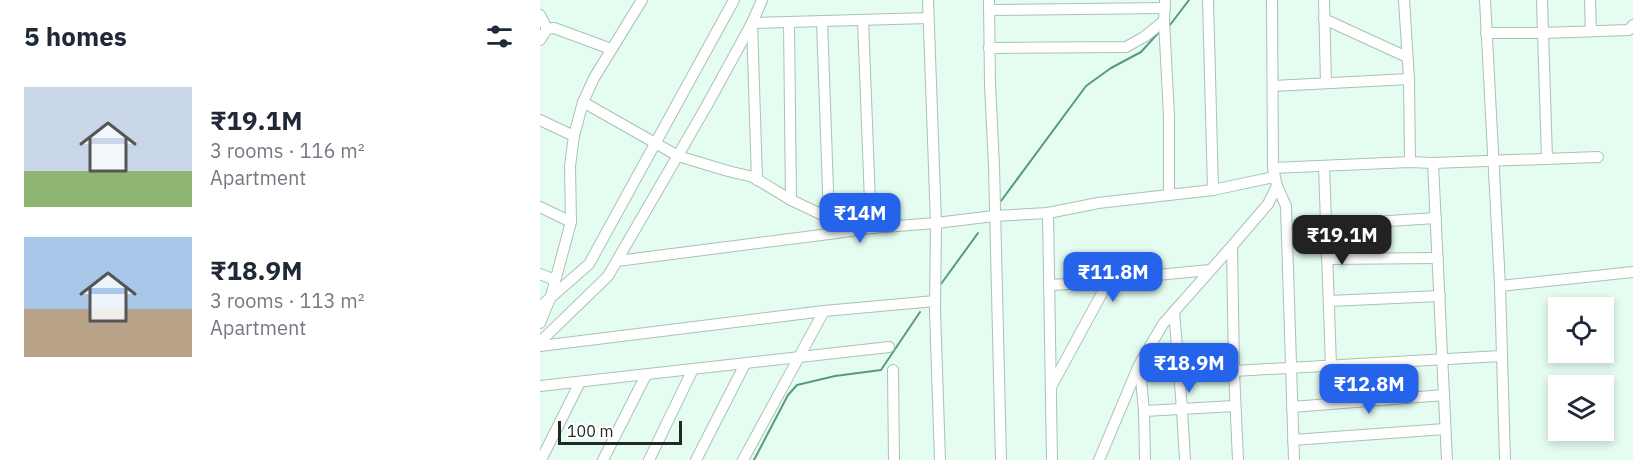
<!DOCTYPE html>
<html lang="en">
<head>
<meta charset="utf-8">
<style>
	:root { --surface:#fff; --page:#f2f2f3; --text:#1f2937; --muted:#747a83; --accent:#2563eb }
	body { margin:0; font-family:"IBM Plex Sans",sans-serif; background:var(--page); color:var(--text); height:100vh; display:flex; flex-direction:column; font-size:22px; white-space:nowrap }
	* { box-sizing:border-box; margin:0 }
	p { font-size:20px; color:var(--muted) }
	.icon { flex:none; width:33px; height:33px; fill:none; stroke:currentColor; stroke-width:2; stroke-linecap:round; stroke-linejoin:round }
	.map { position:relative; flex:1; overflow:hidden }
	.panel { display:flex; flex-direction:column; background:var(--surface); width:540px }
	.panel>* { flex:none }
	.fabs { position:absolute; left:1008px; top:297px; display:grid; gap:12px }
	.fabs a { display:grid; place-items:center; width:66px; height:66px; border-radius:0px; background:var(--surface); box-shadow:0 3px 9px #0003; font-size:30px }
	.scale { position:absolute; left:18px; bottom:15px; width:124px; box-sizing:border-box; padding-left:6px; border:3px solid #202924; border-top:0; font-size:16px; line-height:21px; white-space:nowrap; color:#202924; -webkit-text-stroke:4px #fff; paint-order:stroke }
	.price { position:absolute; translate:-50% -51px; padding:0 14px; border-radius:12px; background:var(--accent); color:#fff; font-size:20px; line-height:39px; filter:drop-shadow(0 2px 3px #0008) }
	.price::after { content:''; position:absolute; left:50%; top:36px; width:18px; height:14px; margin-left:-9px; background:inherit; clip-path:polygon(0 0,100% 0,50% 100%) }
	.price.selected { background:#222; color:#fff }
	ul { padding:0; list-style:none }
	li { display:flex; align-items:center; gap:18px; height:150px; padding:0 24px }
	li span { display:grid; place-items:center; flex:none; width:168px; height:120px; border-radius:0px; color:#555 }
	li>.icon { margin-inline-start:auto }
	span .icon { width:72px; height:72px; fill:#fffc; stroke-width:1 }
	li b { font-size:26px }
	h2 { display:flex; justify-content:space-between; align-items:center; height:72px; padding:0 24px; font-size:26px }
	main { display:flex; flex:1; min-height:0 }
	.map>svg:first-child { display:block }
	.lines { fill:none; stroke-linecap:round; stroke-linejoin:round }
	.stream { stroke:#5a9a7c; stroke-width:2 }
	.minor-casing { stroke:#abc1b5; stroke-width:12 }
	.minor { stroke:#fff; stroke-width:10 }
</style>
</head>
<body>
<main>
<section class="panel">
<h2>5 homes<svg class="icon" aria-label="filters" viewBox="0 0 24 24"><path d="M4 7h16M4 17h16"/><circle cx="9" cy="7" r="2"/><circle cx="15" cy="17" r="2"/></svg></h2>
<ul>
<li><span style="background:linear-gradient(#c9d6e8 70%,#8fb573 0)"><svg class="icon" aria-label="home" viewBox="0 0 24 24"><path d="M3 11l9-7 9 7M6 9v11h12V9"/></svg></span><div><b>₹19.1M</b><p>3 rooms · 116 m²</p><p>Apartment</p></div></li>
<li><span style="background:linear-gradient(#a9c7e8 60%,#b9a48a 0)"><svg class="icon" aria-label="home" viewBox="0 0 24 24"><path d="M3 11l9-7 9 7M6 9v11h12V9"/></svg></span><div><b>₹18.9M</b><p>3 rooms · 113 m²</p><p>Apartment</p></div></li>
</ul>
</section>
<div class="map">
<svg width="1093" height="460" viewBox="0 0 1093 460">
	<rect width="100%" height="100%" fill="#e5fcf0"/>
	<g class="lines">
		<g class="stream">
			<polyline points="630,25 649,0"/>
			<polyline points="461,201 546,86 571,68 601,52 620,31"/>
			<polyline points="401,284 438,233"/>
			<polyline points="214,460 248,395 257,385 295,376 341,370 380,312"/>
		</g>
		<defs>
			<g id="minor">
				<polyline points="388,0 396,223 395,311 400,460"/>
				<polyline points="449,0 450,84 454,166 461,460"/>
				<polyline points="625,0 624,21 629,116 629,195"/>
				<polyline points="668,0 673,190"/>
				<polyline points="784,0 786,83"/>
				<polyline points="864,0 869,79 870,162"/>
				<polyline points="945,0 960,286 965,460"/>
				<polyline points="1002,0 1007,159"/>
				<polyline points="1050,0 1051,31"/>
				<polyline points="449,10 625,8"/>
				<polyline points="0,15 7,29"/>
				<polyline points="784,19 867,57"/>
				<polyline points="323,20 331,228"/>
				<polyline points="282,21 289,218"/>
				<polyline points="249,22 251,200"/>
				<polyline points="946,33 1003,33 1089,30 1093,25"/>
				<polyline points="0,40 7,29 14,28 71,49"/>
				<polyline points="449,48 586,47 604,37 624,21"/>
				<polyline points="733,86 869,79"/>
				<polyline points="43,102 138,156 188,171 213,177 251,200 289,218 289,234"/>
				<polyline points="0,120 34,136"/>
				<polyline points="893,163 907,460"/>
				<polyline points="784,166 791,366"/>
				<polyline points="733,168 870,162 893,163 1058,157"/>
				<polyline points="217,180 212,23 388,18"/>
				<polyline points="737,186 746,206 754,460"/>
				<polyline points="0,207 31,222"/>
				<polyline points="508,213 512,460"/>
				<polyline points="786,225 896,218"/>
				<polyline points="787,259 898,258"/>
				<polyline points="77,261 289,234 331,228 396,223 454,216 508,213 558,203 673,190 734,177"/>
				<polyline points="0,274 15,280"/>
				<polyline points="509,285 568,282"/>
				<polyline points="960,286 1093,272"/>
				<polyline points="789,301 900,296"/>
				<polyline points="0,307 49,264 194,0"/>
				<polyline points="634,311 642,409 645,460"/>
				<polyline points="0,323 11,296 31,222 30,166 34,136 43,102 54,78 102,0"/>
				<polyline points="0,342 68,276 166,107 212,23 222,0"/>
				<polyline points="0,346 284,311 395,301"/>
				<polyline points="600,368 604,411 605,460"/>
				<polyline points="353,370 354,460"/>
				<polyline points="694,371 961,356"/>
				<polyline points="0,386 349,347"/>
				<polyline points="511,387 568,282 575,279 670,270"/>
				<polyline points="752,407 904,395"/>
				<polyline points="604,411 695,406"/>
				<polyline points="753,440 905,429"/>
				<polyline points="1,460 40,382"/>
				<polyline points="63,460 106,375"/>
				<polyline points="109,460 153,369"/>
				<polyline points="156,460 205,364"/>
				<polyline points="203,460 284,311"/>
				<polyline points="559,460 599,365 623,324 692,246"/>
				<polyline points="698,460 694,371 692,246 728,204 737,186 733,168 732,0"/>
			</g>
		</defs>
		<use href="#minor" class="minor-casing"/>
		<use href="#minor" class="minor"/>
	</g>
</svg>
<div class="fabs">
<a><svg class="icon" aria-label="locate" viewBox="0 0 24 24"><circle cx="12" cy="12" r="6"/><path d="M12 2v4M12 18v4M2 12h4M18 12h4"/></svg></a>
<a><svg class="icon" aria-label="layers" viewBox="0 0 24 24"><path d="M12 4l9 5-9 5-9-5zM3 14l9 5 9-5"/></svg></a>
</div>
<div class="scale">100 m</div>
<b class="price" style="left:320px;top:244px">₹14M</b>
<b class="price selected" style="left:802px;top:266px">₹19.1M</b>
<b class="price" style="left:573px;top:303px">₹11.8M</b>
<b class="price" style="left:649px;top:394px">₹18.9M</b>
<b class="price" style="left:829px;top:415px">₹12.8M</b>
</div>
</main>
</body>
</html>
